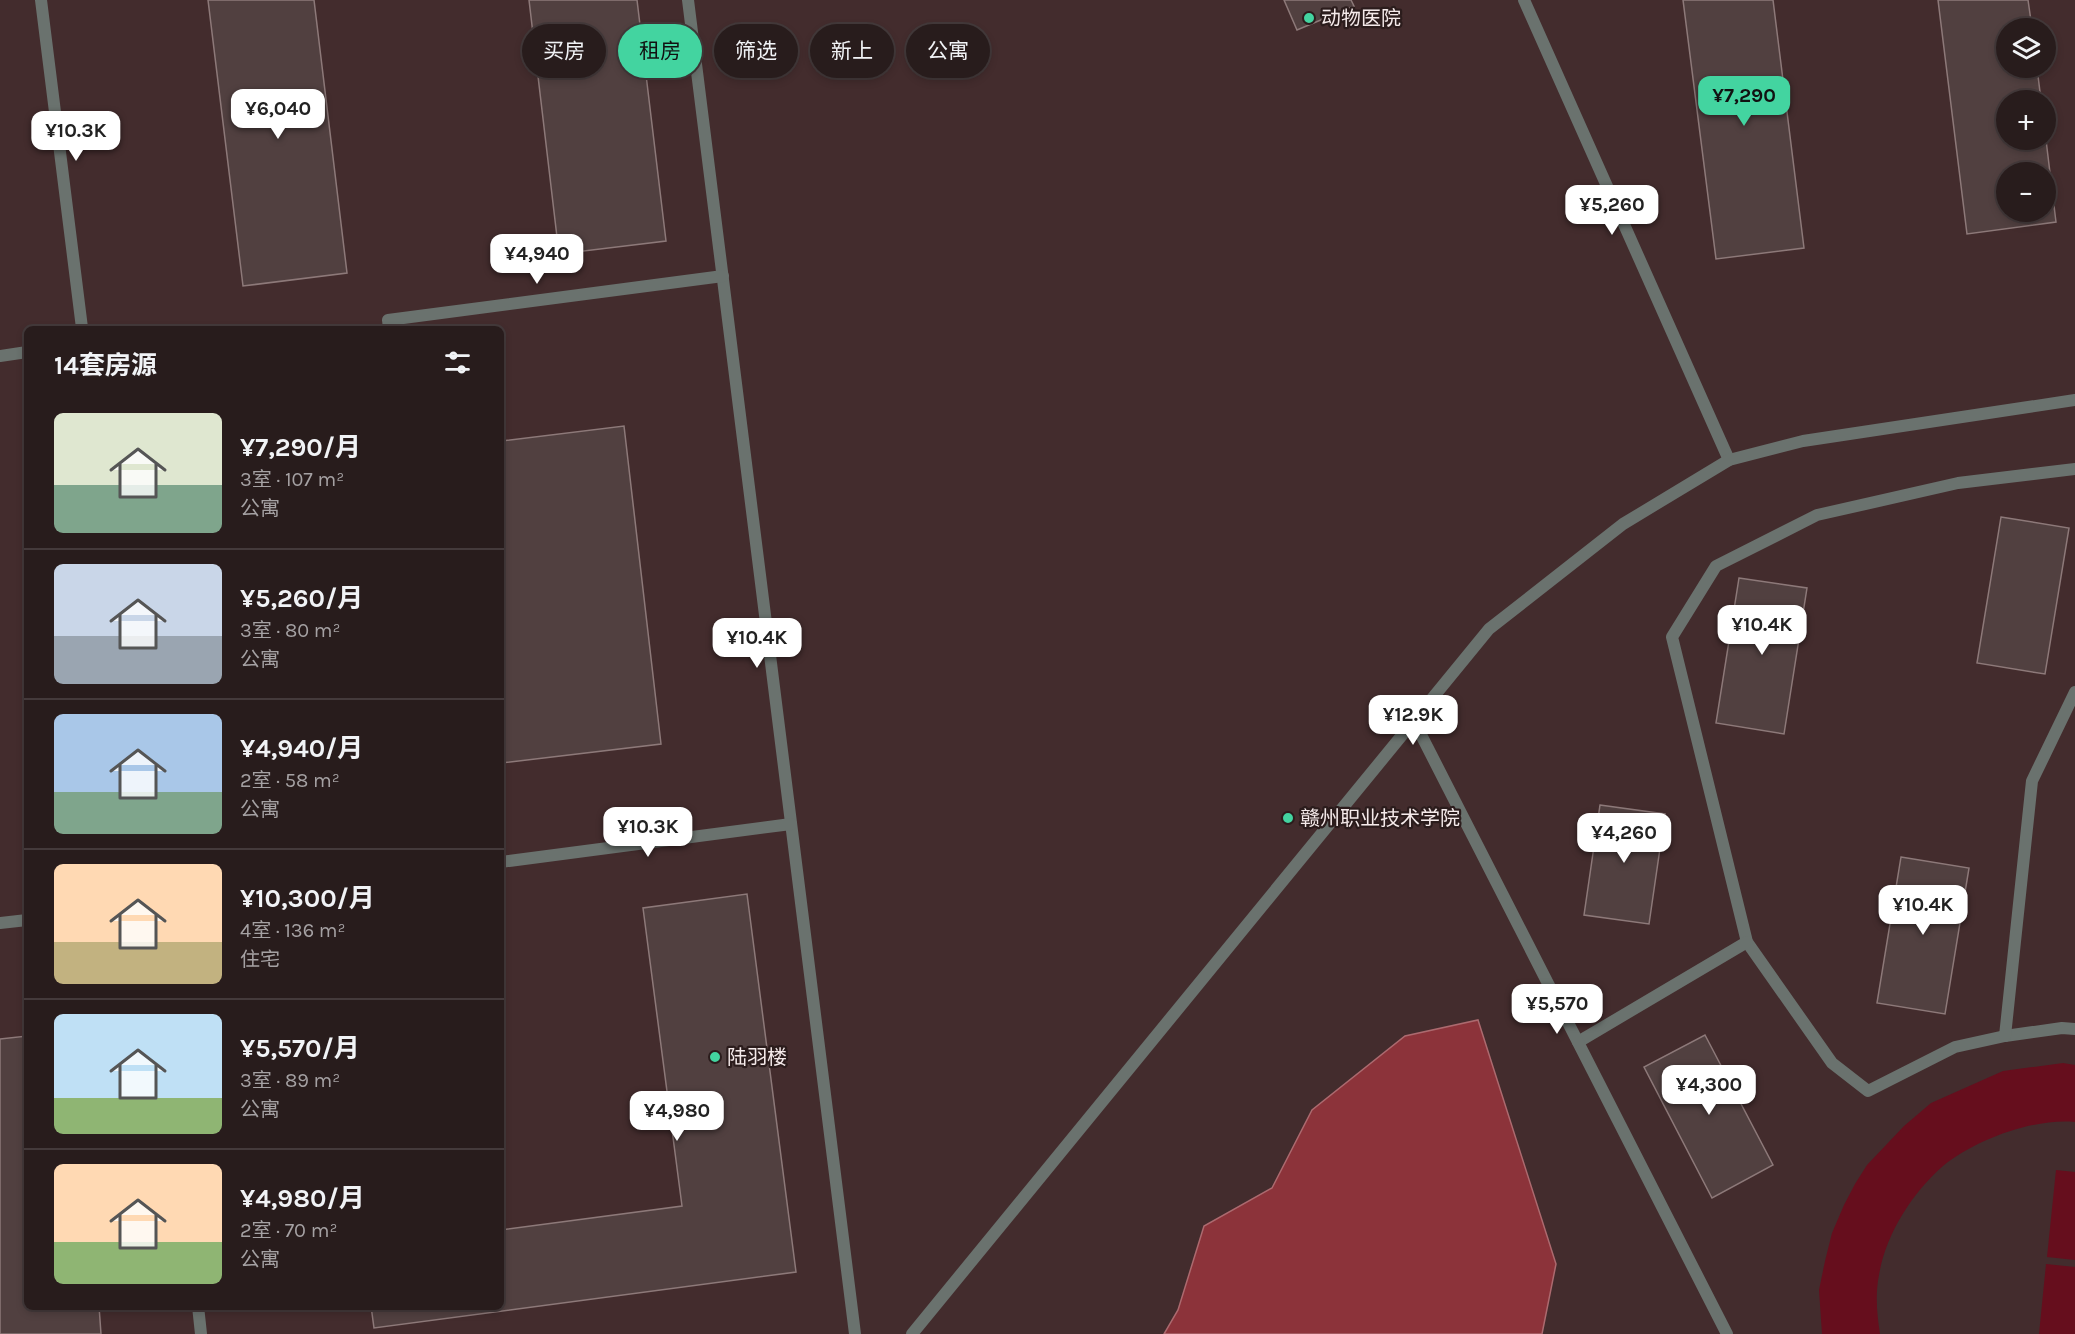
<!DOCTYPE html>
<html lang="zh">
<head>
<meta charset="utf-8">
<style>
	:root { --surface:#281c1c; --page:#342929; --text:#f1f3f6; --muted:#a5a1a3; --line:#443a3b; --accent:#43d4a0 }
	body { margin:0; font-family:Karla,"Noto Sans SC",sans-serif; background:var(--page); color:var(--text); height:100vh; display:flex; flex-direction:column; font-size:22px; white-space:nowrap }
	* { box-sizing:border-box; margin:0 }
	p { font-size:20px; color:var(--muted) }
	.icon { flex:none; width:33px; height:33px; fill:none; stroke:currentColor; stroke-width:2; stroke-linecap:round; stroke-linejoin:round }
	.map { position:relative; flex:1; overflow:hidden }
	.panel { position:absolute; left:24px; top:326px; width:480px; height:984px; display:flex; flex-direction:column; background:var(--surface); border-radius:9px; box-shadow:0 3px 9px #0003,0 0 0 2px var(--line) }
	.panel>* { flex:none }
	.guide { position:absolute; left:522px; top:24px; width:570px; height:54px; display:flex; gap:12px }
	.buttons { position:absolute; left:1996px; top:18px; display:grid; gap:12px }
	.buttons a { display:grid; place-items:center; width:60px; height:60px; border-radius:50%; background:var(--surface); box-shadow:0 3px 9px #0003,0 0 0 2px var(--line); font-size:30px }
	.price { position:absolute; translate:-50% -51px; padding:0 14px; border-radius:12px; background:#fff; color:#222; font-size:20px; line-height:39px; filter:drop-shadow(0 2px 3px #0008) }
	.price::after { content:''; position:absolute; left:50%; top:36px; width:18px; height:14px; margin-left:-9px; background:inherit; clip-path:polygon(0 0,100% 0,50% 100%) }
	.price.selected { background:var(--accent); color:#111 }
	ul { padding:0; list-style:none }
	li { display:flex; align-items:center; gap:18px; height:150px; padding:0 30px }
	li+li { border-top:2px solid var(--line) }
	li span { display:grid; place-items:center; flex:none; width:168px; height:120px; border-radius:9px; color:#555 }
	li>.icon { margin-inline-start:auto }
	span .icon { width:72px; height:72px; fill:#fffc; stroke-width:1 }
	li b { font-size:26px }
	h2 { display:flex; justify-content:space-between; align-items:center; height:72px; padding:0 30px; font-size:26px }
	.chip { padding:0 21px; border-radius:27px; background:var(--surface); box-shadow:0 3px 9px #0003,0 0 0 2px var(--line); font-size:21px; line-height:54px }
	.chip.selected { background:var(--accent); color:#111 }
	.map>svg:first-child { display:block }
	.built { fill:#432c2d; fill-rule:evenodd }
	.green { fill:#660e1d }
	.water { fill:#8c333a; stroke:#ac6a6f; stroke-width:1.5 }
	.building { fill:#514040; stroke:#8d7979; stroke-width:1.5; fill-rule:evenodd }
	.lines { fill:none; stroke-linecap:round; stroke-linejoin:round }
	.service { stroke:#6a726e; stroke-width:12 }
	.minor { stroke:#6a726e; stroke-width:12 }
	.poi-dot { fill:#43d4a0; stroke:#2b1c1c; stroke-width:2 }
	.labels { text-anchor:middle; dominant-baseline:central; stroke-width:4.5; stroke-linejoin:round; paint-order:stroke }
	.poi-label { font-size:20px; fill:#f5eaea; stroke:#2b1c1c; text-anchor:start }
</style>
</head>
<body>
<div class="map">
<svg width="2075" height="1334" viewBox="0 0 2075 1334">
	<rect width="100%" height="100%" fill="#352525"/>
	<path class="built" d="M0,0H2075V1334H0ZM2007,28H2046V68H2007ZM2007,100H2046V140H2007ZM2007,172H2046V212H2007ZM27,328H501V1306H27Z"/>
	<g class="green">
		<path d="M2063,1063L2075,1065V1122C2033,1118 1975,1140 1943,1166C1912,1193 1886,1234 1879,1275C1875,1295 1877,1314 1880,1334H1822L1819,1290L1825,1261L1832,1233L1844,1205L1855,1184L1867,1165L1904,1126L1931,1103L2003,1071Z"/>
		<polygon points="2056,1170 2075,1172 2075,1260 2047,1257"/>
		<polygon points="2046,1264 2075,1267 2075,1334 2039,1334"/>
	</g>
	<polygon class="water" points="1478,1020 1556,1264 1542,1334 1164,1334 1178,1310 1204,1226 1272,1188 1312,1110 1405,1036"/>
	<g class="building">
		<polygon points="208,0 314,0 347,273 243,286"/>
		<polygon points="529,0 637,0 666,241 559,254"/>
		<polygon points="1284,0 1351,0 1354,6 1297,30"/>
		<polygon points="1683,0 1773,0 1804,248 1716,259"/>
		<path d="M1938,0H2028L2032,28H2007V68H2037L2041,100H2007V140H2046L2056,222L1967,234ZM2007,172H2046V212H2007Z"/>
		<polygon points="624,426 661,744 501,763 501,441"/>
		<polygon points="2001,517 2069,528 2045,674 1977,663"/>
		<polygon points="1739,578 1807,588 1784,734 1716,723"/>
		<polygon points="1600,805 1665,814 1649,924 1584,915"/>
		<polygon points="1901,857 1969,868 1945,1014 1877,1003"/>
		<polygon points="747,894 796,1272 374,1328 371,1306 501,1306 501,1230 682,1206 643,908"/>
		<polygon points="1705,1035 1773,1165 1712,1198 1644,1067"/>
		<polygon points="27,1036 27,1306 99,1306 101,1334 0,1334 0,1039"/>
	</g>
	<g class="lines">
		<g class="service">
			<polyline points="2075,469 1958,483 1817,515 1716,566 1672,637 1747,942 1832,1063 1868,1091 1955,1047 2005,1036 2062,1028 2075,1029"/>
			<polyline points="2005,1036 2032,781 2075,692"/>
			<polyline points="1578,1042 1747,942"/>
		</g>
		<g class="minor">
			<polyline points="41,0 82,328"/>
			<polyline points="688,0 855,1334"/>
			<polyline points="1524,0 1729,460"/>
			<polyline points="389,328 388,320 723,276"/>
			<polyline points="0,356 27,352"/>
			<polyline points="1414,721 1727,1334"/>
			<polyline points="501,862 791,824"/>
			<polyline points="0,923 27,920"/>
			<polyline points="198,1306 201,1334"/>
			<polyline points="912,1334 1489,629 1623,524 1729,460 1803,441 2075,400"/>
		</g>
	</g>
	<g class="poi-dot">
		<circle cx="1309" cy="18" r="6"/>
		<circle cx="1288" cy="818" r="6"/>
		<circle cx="715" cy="1057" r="6"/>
	</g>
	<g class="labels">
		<g class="poi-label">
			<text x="1321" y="18">动物医院</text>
			<text x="1300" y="818">赣州职业技术学院</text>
			<text x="727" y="1057">陆羽楼</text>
		</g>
	</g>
</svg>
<div class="buttons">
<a><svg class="icon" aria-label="layers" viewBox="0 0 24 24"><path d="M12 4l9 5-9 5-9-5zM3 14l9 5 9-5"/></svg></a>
<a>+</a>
<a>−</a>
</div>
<b class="price selected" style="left:1744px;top:127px">¥7,290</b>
<b class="price" style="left:278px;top:140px">¥6,040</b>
<b class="price" style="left:76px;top:162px">¥10.3K</b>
<b class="price" style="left:1612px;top:236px">¥5,260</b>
<b class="price" style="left:537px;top:285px">¥4,940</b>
<b class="price" style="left:1762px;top:656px">¥10.4K</b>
<b class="price" style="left:757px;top:669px">¥10.4K</b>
<b class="price" style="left:1413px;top:746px">¥12.9K</b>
<b class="price" style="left:648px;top:858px">¥10.3K</b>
<b class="price" style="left:1624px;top:864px">¥4,260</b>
<b class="price" style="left:1923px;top:936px">¥10.4K</b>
<b class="price" style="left:1557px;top:1035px">¥5,570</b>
<b class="price" style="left:1709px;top:1116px">¥4,300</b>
<b class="price" style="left:677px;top:1142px">¥4,980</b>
<div class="guide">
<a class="chip">买房</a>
<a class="chip selected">租房</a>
<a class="chip">筛选</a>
<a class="chip">新上</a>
<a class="chip">公寓</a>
</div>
<section class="panel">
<h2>14套房源<svg class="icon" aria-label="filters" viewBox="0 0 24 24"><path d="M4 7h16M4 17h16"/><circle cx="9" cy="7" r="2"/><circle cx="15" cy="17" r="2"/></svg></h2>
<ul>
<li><span style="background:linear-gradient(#dfe7d0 60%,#7fa58c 0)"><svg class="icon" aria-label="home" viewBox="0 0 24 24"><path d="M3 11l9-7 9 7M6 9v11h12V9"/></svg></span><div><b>¥7,290/月</b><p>3室 · 107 m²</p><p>公寓</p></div></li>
<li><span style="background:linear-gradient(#c9d6e8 60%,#9aa5b1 0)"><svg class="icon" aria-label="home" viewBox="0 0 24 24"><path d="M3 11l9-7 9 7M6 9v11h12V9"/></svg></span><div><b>¥5,260/月</b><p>3室 · 80 m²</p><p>公寓</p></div></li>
<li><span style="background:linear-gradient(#a9c7e8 65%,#7fa58c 0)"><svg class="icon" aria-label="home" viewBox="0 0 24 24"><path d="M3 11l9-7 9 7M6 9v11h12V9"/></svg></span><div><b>¥4,940/月</b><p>2室 · 58 m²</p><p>公寓</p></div></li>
<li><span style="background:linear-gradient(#ffd9b3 65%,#c2b280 0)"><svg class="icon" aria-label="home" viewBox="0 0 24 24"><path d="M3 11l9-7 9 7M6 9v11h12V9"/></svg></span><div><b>¥10,300/月</b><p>4室 · 136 m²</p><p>住宅</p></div></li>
<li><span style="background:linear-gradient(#bfe0f5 70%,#8fb573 0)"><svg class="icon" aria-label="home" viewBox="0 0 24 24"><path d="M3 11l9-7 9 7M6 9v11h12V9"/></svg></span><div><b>¥5,570/月</b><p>3室 · 89 m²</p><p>公寓</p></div></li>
<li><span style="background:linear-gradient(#ffd9b3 65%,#8fb573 0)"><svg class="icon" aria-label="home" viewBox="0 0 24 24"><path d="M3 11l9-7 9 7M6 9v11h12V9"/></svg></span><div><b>¥4,980/月</b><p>2室 · 70 m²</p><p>公寓</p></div></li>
</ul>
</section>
</div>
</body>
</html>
